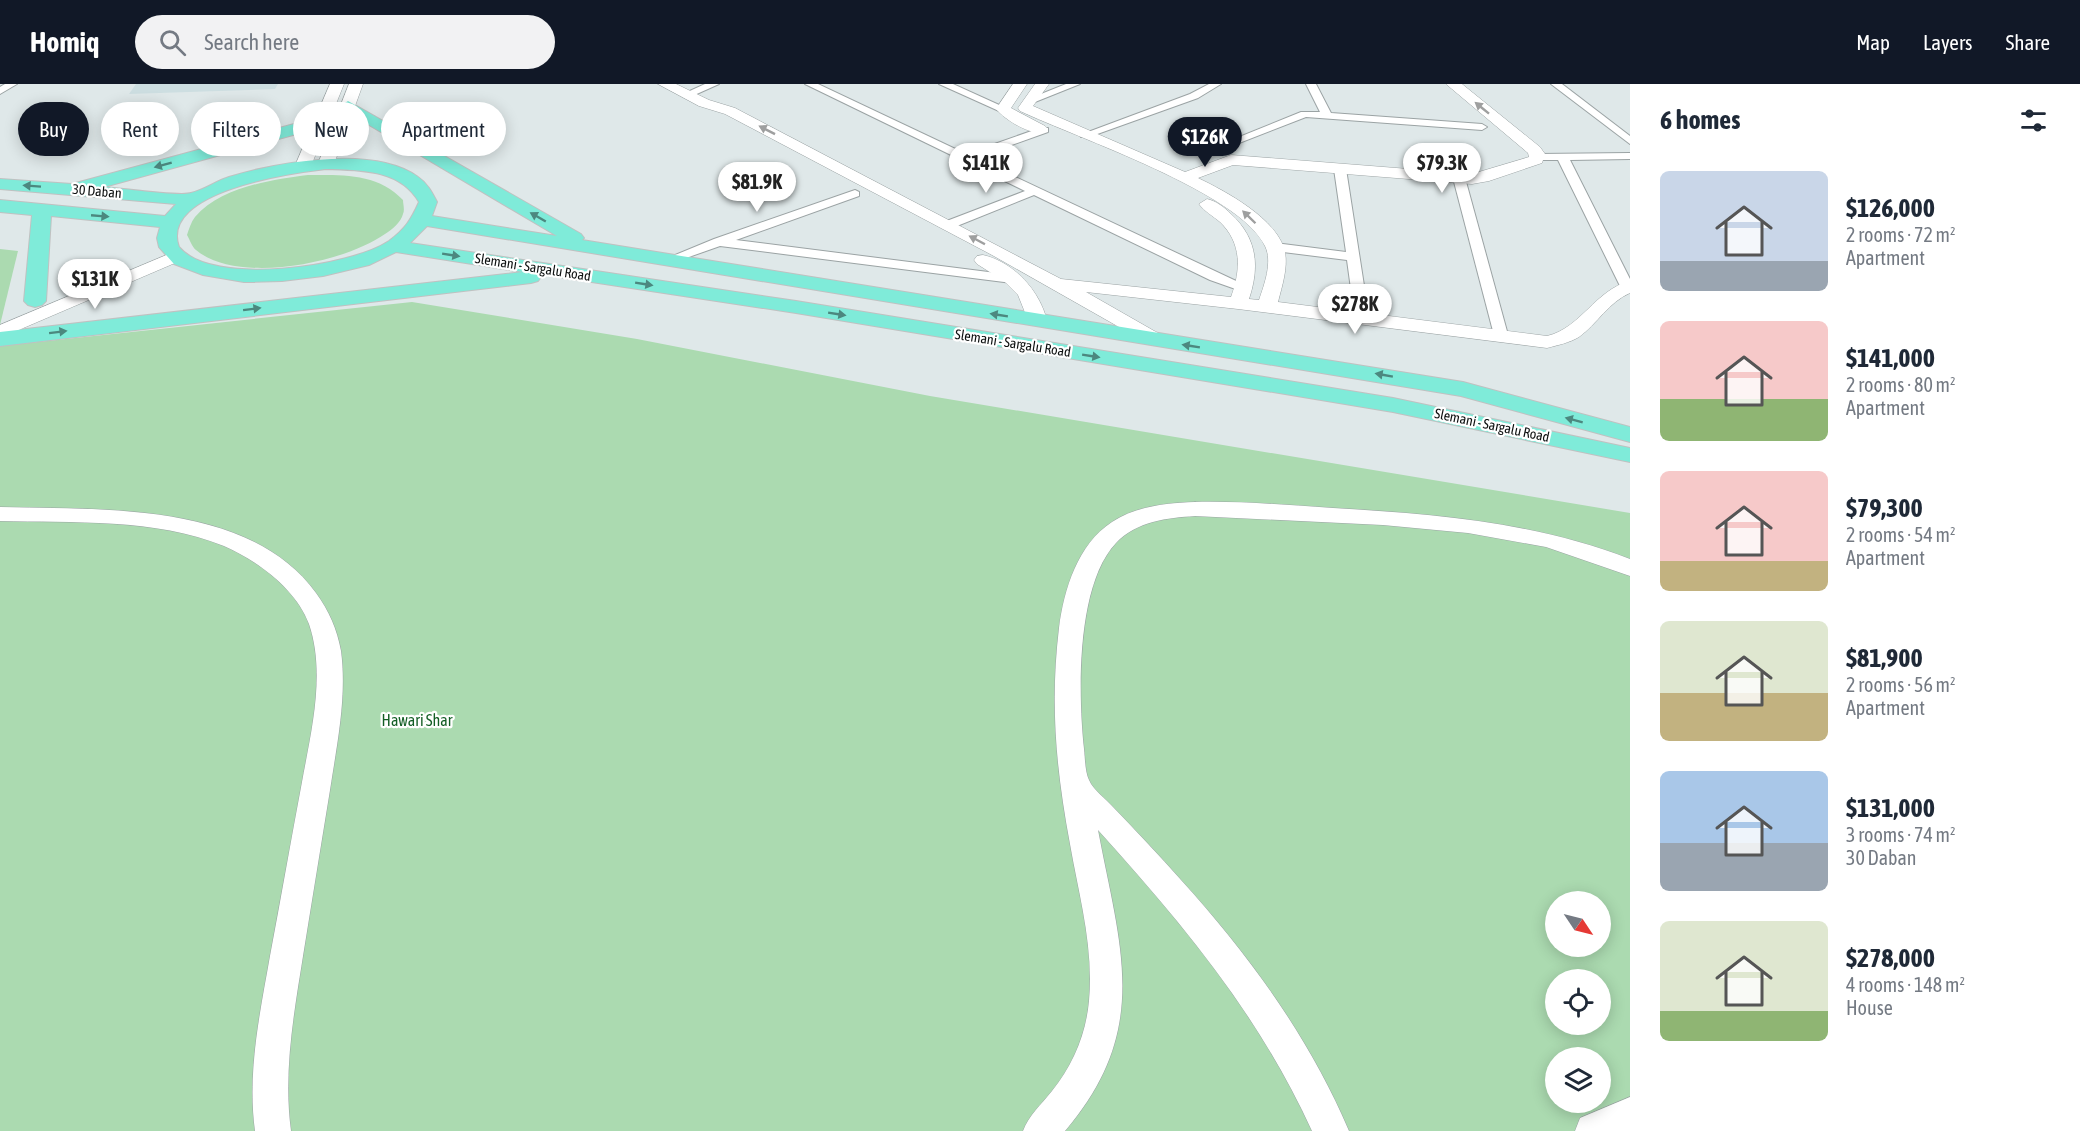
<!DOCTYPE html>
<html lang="en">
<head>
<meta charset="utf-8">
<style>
	:root { --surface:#fff; --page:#f2f2f3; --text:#1f2937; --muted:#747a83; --accent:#111827 }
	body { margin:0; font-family:"Asap Condensed",sans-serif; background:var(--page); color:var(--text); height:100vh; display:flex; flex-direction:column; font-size:22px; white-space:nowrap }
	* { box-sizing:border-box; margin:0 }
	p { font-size:20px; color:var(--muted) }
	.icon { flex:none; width:33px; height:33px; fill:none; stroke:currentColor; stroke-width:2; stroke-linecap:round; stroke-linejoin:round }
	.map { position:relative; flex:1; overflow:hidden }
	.panel { display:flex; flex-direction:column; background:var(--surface); width:450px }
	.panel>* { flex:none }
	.top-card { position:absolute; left:18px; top:18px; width:570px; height:54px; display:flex; gap:12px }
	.needle { width:39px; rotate:125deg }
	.controls { position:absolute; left:1545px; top:807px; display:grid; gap:12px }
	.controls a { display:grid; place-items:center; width:66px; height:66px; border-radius:50%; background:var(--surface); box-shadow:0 3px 15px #0003; font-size:30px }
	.price { position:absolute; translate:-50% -51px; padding:0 14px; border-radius:21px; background:#fff; color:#222; font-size:20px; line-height:39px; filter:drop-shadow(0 2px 3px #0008) }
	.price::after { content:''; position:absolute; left:50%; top:36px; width:18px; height:14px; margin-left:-9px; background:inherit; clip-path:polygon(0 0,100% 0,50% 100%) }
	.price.on { background:var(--accent); color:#fff }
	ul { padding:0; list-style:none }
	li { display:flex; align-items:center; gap:18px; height:150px; padding:0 30px }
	li span { display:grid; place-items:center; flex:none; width:168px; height:120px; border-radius:9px; color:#555 }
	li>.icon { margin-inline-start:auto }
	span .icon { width:72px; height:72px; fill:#fffc; stroke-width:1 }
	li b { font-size:26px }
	h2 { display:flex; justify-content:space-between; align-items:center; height:72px; padding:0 30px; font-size:26px }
	.pill { padding:0 21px; border-radius:27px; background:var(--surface); box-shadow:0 3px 15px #0003; font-size:21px; line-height:54px }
	.pill.on { background:var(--accent); color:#fff }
	header { display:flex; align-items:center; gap:36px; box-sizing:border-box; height:84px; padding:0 30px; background:var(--accent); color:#fff }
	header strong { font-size:28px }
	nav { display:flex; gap:33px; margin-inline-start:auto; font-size:21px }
	.search { width:420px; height:54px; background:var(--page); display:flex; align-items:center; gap:15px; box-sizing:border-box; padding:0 21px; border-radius:33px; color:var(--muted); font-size:22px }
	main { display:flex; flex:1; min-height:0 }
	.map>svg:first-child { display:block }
	.built { fill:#cddee1 }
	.green { fill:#abdab0; fill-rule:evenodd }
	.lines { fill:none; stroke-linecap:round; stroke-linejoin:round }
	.street-casing { stroke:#9ba3a4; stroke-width:2 }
	.secondary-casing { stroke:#9ba3a4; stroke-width:1 }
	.primary-casing { stroke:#c0c1c1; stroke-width:2 }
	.street { fill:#fff; fill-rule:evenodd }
	.secondary { fill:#fff; fill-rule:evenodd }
	.primary { fill:#7febd9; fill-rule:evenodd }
	.oneway { fill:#9e9f9f }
	.oneway2 { fill:#4c887f }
	.labels { text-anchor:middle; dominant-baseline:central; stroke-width:4.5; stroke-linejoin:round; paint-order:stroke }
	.far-street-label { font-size:14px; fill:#0d1010; stroke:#fff }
	.park-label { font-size:16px; fill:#135e25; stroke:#fff }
</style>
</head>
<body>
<header>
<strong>Homiq</strong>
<div class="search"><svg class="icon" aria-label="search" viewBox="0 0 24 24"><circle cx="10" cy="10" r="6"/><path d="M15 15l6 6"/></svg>Search here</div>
<nav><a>Map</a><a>Layers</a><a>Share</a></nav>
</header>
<main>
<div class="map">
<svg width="1630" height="1047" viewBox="0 0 1630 1047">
	<rect width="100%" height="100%" fill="#dfe8e9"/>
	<polygon class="built" points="136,0 278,0 275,5 129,10"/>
	<g class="green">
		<path d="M308,91C342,91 378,89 403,116C403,120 405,126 403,130C401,138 392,146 385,150C344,179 238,201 196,166C192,163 190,156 187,151C189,145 191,138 195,133C221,103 270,96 308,91Z"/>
		<polygon points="0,165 18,167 0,241"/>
		<path d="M412,218L637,255L930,312L1630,429V1047H0V262ZM1556,818H1600V862H1556ZM1556,896H1600V940H1556ZM1556,974H1600V1018H1556Z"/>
	</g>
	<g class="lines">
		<defs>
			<g id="street">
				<polygon points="5,0 17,0 0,10 0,3"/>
				<polygon points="705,0 719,0 690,13 681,11"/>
				<polygon points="805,0 818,0 966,70 1040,44 1048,44 1048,48 975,74 1251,204 1244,208 1210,196 1034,111 952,144 944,144 944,138 1025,107"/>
				<polygon points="939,0 953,0 1008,25 999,27"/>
				<polygon points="1066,0 1080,0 1035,18 1026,16"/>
				<polygon points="1209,0 1221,0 1198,14 1089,53 1081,53 1080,51 1190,10"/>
				<polygon points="1306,0 1316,0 1331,29 1482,40 1487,43 1482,46 1306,33 1216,68 1208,68 1207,66 1301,28 1320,28"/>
				<polygon points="1551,0 1562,0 1630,52 1630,60"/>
				<polygon points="1630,69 1630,75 1570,76 1630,195 1630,207 1628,208 1621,204 1558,76 1538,76 1532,73 1538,70"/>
				<polygon points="1340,82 1346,85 1369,234 1362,238 1355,234 1347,176 1275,167 1269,163 1275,159 1346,168 1334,85"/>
				<polygon points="1459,91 1465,94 1508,251 1506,254 1501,255 1494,251 1453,94"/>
				<polygon points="855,106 859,108 859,112 736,156 1012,191 1018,195 1012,199 720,162 669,180 663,176 714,155"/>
			</g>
			<g id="secondary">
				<polygon points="330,0 344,0 311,82 303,87 297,85 295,82"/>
				<polygon points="349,0 363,0 334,80 332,83 320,83 318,80"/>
				<path d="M658,0H676L709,16L735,24L1061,195L1231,213C1241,186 1242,159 1220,138C1213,132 1204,127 1199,120L1207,115C1216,117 1224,123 1231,130C1257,154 1260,182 1249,215L1259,216C1264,201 1273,178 1265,162C1239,108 1077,54 1020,27L1018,24L1035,0H1049L1033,22L1185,88L1231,71L1472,90L1529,73L1528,69L1446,0H1462L1540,63L1545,70L1542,79L1489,97L1472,100L1233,81L1198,94C1225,107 1278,135 1285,168C1288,184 1282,202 1278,218L1547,252C1581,244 1595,206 1630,197V209C1609,218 1597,240 1579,253C1569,259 1558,261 1547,264L1238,225L1086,208L1163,252L1166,256L1163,260H1149L992,171L725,30L699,22Z"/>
				<path d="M1013,0H1027L1011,24L1045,42L1048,45L1045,48C1031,52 1005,36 996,25Z"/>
				<polygon points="176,167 182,168 185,172 182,176 0,254 0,241"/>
				<path d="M983,171C1014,178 1040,207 1047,237L1044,241H1030L1018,211L1004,197L977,180L974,176L977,172Z"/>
				<path d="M1195,418C1241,417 1287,421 1333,424C1435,430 1534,438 1630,475V492L1546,463L1468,449L1383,441L1195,432C1167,434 1137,437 1116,459C1076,501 1078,611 1084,665C1085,674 1085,688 1089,696C1093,706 1106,715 1113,723C1136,747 1159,771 1181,796C1249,871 1309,953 1349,1047H1312C1259,931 1183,840 1098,746C1120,863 1152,945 1065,1047H1023C1029,1031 1041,1021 1052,1007C1073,981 1086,950 1089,917C1094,863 1079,812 1070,760C1056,685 1050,620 1059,544C1064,505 1078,460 1112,438C1136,422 1168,419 1195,418Z"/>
				<path d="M0,423C102,426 249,417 316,509C329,527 337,545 341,567C347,613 337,660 330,706C321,761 312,816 303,872C294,929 283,988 291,1047H255C247,988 260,929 270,872C281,814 291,756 302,698C311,648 326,590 309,540C296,505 258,477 224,462C155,434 73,439 0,437Z"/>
				<polygon points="1630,1013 1630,1047 1575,1047 1580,1034"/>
			</g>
			<path id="primary" d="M348,17L581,150L584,154L582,156L1463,298L1630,343V358L1461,312L427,142L410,159L796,217L1393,314L1630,364V378L1393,328L796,229L539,190L541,193L538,197L531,199L0,262V248L523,188L396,168L369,181L323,192L282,197L244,198L203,191L174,180L159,163L157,154L160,143L51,132L46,217L42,221L35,223L28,221L24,217L32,131L0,128V116L165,132L176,120L0,105V95L72,100L320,33L328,38L326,42L104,103C120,104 180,113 191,109C204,106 216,97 229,93C278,78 374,61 418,93C427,99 432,108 437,118L432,132L557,152L342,25L340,22ZM326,85C360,86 400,85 419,118C411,136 405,145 389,157C350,183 212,203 179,163C159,107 292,89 326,85Z"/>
		</defs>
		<use href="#street" class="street-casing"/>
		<use href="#secondary" class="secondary-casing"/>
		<use href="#primary" class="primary-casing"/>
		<use href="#street" class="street"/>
		<use href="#secondary" class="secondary"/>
		<use href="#primary" class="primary"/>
	</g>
	<defs><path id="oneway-solid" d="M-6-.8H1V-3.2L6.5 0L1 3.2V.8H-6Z" transform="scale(1.5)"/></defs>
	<g class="oneway">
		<use href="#oneway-solid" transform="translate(1482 24) rotate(-141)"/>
		<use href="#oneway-solid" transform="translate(767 46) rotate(-153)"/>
		<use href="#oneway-solid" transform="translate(1249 133) rotate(-136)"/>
		<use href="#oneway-solid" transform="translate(977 156) rotate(-152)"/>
	</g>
	<g class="oneway2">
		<use href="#oneway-solid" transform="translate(163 81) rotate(165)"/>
		<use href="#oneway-solid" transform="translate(32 102) rotate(-176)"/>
		<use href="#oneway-solid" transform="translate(100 132) rotate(5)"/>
		<use href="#oneway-solid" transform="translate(538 133) rotate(-150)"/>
		<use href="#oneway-solid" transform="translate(451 171) rotate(9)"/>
		<use href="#oneway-solid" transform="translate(644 200) rotate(9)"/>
		<use href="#oneway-solid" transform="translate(252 225) rotate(-7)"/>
		<use href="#oneway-solid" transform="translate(837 230) rotate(9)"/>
		<use href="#oneway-solid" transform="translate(999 231) rotate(-171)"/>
		<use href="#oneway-solid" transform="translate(58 248) rotate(-7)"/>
		<use href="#oneway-solid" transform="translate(1191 262) rotate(-171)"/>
		<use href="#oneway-solid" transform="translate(1091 272) rotate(9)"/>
		<use href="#oneway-solid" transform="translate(1384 291) rotate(-170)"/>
		<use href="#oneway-solid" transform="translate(1574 336) rotate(-165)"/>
	</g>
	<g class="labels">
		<g class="far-street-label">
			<text transform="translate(97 107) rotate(5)">30 Daban</text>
			<text transform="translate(533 183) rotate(9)">Slemani - Sargalu Road</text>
			<text transform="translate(1013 259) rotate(9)">Slemani - Sargalu Road</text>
			<text transform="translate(1492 341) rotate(12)">Slemani - Sargalu Road</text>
		</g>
		<g class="park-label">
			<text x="417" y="636">Hawari Shar</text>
		</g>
	</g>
</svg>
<div class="controls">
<a><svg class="needle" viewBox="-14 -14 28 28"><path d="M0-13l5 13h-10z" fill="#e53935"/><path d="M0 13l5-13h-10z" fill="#747a83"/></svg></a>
<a><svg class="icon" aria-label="locate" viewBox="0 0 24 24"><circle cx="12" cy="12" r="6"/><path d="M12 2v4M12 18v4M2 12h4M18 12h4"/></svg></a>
<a><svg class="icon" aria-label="layers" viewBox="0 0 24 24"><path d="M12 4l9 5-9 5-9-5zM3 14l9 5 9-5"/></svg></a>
</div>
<b class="price on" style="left:1205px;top:84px">$126K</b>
<b class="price" style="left:986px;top:110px">$141K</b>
<b class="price" style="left:1442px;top:110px">$79.3K</b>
<b class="price" style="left:757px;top:129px">$81.9K</b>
<b class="price" style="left:95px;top:226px">$131K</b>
<b class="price" style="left:1355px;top:251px">$278K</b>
<div class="top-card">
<a class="pill on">Buy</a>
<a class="pill">Rent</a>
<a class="pill">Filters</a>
<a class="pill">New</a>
<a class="pill">Apartment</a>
</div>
</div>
<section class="panel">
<h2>6 homes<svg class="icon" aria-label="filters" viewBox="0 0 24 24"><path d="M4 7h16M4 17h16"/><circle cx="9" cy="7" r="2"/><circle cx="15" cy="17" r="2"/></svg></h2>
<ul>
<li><span style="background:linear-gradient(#c9d6e8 75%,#9aa5b1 0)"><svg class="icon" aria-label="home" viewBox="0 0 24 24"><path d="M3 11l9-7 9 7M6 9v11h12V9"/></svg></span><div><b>$126,000</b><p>2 rooms · 72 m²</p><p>Apartment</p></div></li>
<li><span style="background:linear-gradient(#f6c9c9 65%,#8fb573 0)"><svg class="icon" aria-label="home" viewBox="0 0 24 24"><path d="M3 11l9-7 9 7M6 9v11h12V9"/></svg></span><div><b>$141,000</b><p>2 rooms · 80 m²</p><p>Apartment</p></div></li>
<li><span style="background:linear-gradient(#f6c9c9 75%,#c2b280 0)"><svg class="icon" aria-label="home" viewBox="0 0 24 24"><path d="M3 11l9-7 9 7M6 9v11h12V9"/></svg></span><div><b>$79,300</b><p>2 rooms · 54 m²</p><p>Apartment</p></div></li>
<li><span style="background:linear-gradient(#dfe7d0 60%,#c2b280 0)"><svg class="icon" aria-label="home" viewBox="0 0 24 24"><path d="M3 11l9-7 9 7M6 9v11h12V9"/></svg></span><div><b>$81,900</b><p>2 rooms · 56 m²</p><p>Apartment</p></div></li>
<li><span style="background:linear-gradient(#a9c7e8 60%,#9aa5b1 0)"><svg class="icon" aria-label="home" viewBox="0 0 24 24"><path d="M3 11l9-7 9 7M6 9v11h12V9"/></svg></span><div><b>$131,000</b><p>3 rooms · 74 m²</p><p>30 Daban</p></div></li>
<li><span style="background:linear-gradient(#dfe7d0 75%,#8fb573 0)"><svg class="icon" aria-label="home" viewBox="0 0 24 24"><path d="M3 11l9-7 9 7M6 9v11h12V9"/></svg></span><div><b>$278,000</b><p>4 rooms · 148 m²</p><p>House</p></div></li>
</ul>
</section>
</main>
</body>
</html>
